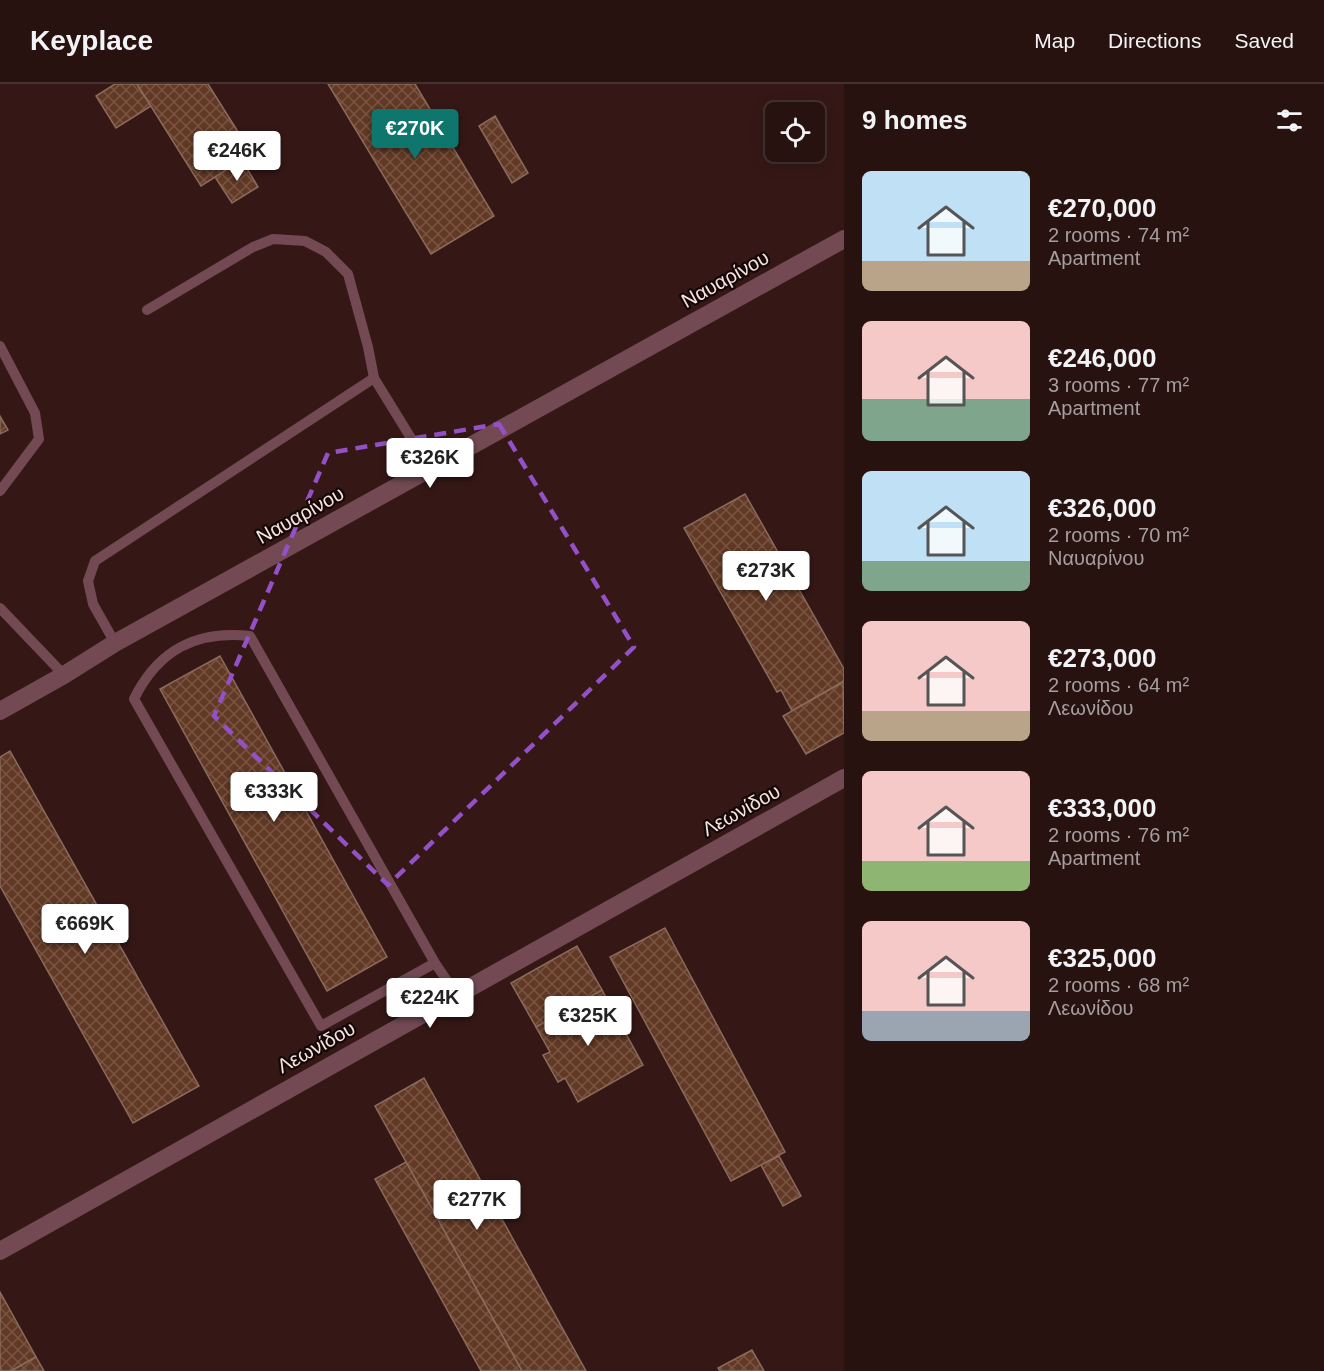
<!DOCTYPE html>
<html lang="en">
<head>
<meta charset="utf-8">
<style>
	:root { --surface:#281210; --page:#34201e; --text:#f1f3f6; --muted:#a59e9f; --line:#443230; --accent:#0f766e }
	body { margin:0; font-family:Helvetica,sans-serif; background:var(--page); color:var(--text); height:100vh; display:flex; flex-direction:column; font-size:22px; white-space:nowrap }
	* { box-sizing:border-box; margin:0 }
	p { font-size:20px; color:var(--muted) }
	.icon { flex:none; width:33px; height:33px; fill:none; stroke:currentColor; stroke-width:2; stroke-linecap:round; stroke-linejoin:round }
	.map { position:relative; flex:1; overflow:hidden }
	.sheet { display:flex; flex-direction:column; background:var(--surface); width:480px }
	.sheet>* { flex:none }
	.buttons { position:absolute; left:765px; top:18px; display:grid; gap:12px }
	.buttons a { display:grid; place-items:center; width:60px; height:60px; border-radius:9px; background:var(--surface); box-shadow:0 3px 15px #0003,0 0 0 2px var(--line); font-size:30px }
	.price { position:absolute; translate:-50% -51px; padding:0 14px; border-radius:6px; background:#fff; color:#222; font-size:20px; line-height:39px; filter:drop-shadow(0 2px 3px #0008) }
	.price::after { content:''; position:absolute; left:50%; top:36px; width:18px; height:14px; margin-left:-9px; background:inherit; clip-path:polygon(0 0,100% 0,50% 100%) }
	.price.on { background:var(--accent); color:#fff }
	ul { padding:0; list-style:none }
	li { display:flex; align-items:center; gap:18px; height:150px; padding:0 18px }
	li span { display:grid; place-items:center; flex:none; width:168px; height:120px; border-radius:9px; color:#555 }
	li>.icon { margin-inline-start:auto }
	span .icon { width:72px; height:72px; fill:#fffc; stroke-width:1 }
	li b { font-size:26px }
	h2 { display:flex; justify-content:space-between; align-items:center; height:72px; padding:0 18px; font-size:26px }
	header { display:flex; align-items:center; gap:36px; box-sizing:border-box; height:84px; padding:0 30px; background:var(--surface); border-bottom:2px solid var(--line) }
	header strong { font-size:28px }
	nav { display:flex; gap:33px; margin-inline-start:auto; font-size:21px }
	main { display:flex; flex:1; min-height:0 }
	.map>svg:first-child { display:block }
	.building { fill:url(#building-cross-hatch); stroke:#8b6b5c; stroke-width:1.5 }
	.lines { fill:none; stroke-linecap:round; stroke-linejoin:round }
	.service { stroke:#734a54; stroke-width:10 }
	.minor { stroke:#734a54; stroke-width:18 }
	.marked { fill:none; stroke:#9450c6; stroke-width:4.5; stroke-dasharray:12 8; stroke-linejoin:round }
	.labels { text-anchor:middle; dominant-baseline:central; stroke-width:4.5; stroke-linejoin:round; paint-order:stroke }
	.street-label { font-size:20px; fill:#f7e2e0; stroke:#140807 }
</style>
</head>
<body>
<header>
<strong>Keyplace</strong>
<nav><a>Map</a><a>Directions</a><a>Saved</a></nav>
</header>
<main>
<div class="map">
<svg width="844" height="1287" viewBox="0 0 844 1287">
	<defs>
		<pattern id="building-cross-hatch" width="8" height="8" patternUnits="userSpaceOnUse" patternTransform="scale(1.5)"><rect width="8" height="8" fill="#623924"/><path d="M0 0l8 8M0 8l8-8" fill="none" stroke="#795544"/></pattern>
	</defs>
	<rect width="100%" height="100%" fill="#351816"/>
	<g class="building">
		<polygon points="115,0 137,0 151,22 116,44 96,12"/>
		<polygon points="137,0 208,0 252,70 201,102"/>
		<polygon points="328,0 415,0 494,132 431,170"/>
		<polygon points="495,32 528,89 512,99 479,42"/>
		<polygon points="242,76 258,103 232,119 215,93"/>
		<polygon points="0,332 8,346 0,350"/>
		<polygon points="745,410 844,585 844,597 792,627 781,606 777,608 684,444"/>
		<polygon points="220,572 387,873 327,907 160,605"/>
		<polygon points="843,598 844,649 806,670 783,632"/>
		<polygon points="10,667 199,1002 133,1039 0,802 0,673"/>
		<polygon points="665,844 785,1068 731,1097 610,873"/>
		<polygon points="577,862 602,906 536,943 511,899"/>
		<polygon points="602,906 643,981 578,1018 565,994 558,998 543,971 550,968 536,943"/>
		<polygon points="424,994 586,1287 522,1287 375,1022"/>
		<polygon points="779,1072 801,1112 783,1122 761,1081"/>
		<polygon points="406,1078 522,1287 481,1287 375,1095"/>
		<polygon points="0,1208 36,1273 11,1287 0,1287"/>
		<polygon points="752,1266 764,1287 720,1287 718,1284"/>
		<polygon points="36,1273 44,1287 11,1287"/>
	</g>
	<g class="lines">
		<g class="service">
			<polyline points="147,226 253,163 273,155 305,157 326,168 348,190 368,263 374,294 430,385"/>
			<polyline points="0,262 35,329 39,355 0,407"/>
			<polyline points="0,524 64,591"/>
			<polyline points="115,559 93,520 88,497 95,477 374,294"/>
			<path d="M435,879L321,942L134,615C158,566 196,546 250,552L435,879L456,910"/>
		</g>
		<g class="minor">
			<polyline points="0,627 64,591 115,559 844,155"/>
			<polyline points="0,1167 844,694"/>
		</g>
	</g>
	<path class="marked" d="M499,340L634,563L388,801L214,632L328,369Z"/>
	<g class="labels">
		<g class="street-label">
			<text transform="translate(725 195) rotate(-29)">Ναυαρίνου</text>
			<text transform="translate(300 431) rotate(-29)">Ναυαρίνου</text>
			<text transform="translate(741 726) rotate(-29)">Λεωνίδου</text>
			<text transform="translate(316 963) rotate(-29)">Λεωνίδου</text>
		</g>
	</g>
</svg>
<div class="buttons">
<a><svg class="icon" aria-label="locate" viewBox="0 0 24 24"><circle cx="12" cy="12" r="6"/><path d="M12 2v4M12 18v4M2 12h4M18 12h4"/></svg></a>
</div>
<b class="price on" style="left:415px;top:76px">€270K</b>
<b class="price" style="left:237px;top:98px">€246K</b>
<b class="price" style="left:430px;top:405px">€326K</b>
<b class="price" style="left:766px;top:518px">€273K</b>
<b class="price" style="left:274px;top:739px">€333K</b>
<b class="price" style="left:85px;top:871px">€669K</b>
<b class="price" style="left:430px;top:945px">€224K</b>
<b class="price" style="left:588px;top:963px">€325K</b>
<b class="price" style="left:477px;top:1147px">€277K</b>
</div>
<section class="sheet">
<h2>9 homes<svg class="icon" aria-label="filters" viewBox="0 0 24 24"><path d="M4 7h16M4 17h16"/><circle cx="9" cy="7" r="2"/><circle cx="15" cy="17" r="2"/></svg></h2>
<ul>
<li><span style="background:linear-gradient(#bfe0f5 75%,#b9a48a 0)"><svg class="icon" aria-label="home" viewBox="0 0 24 24"><path d="M3 11l9-7 9 7M6 9v11h12V9"/></svg></span><div><b>€270,000</b><p>2 rooms · 74 m²</p><p>Apartment</p></div></li>
<li><span style="background:linear-gradient(#f6c9c9 65%,#7fa58c 0)"><svg class="icon" aria-label="home" viewBox="0 0 24 24"><path d="M3 11l9-7 9 7M6 9v11h12V9"/></svg></span><div><b>€246,000</b><p>3 rooms · 77 m²</p><p>Apartment</p></div></li>
<li><span style="background:linear-gradient(#bfe0f5 75%,#7fa58c 0)"><svg class="icon" aria-label="home" viewBox="0 0 24 24"><path d="M3 11l9-7 9 7M6 9v11h12V9"/></svg></span><div><b>€326,000</b><p>2 rooms · 70 m²</p><p>Ναυαρίνου</p></div></li>
<li><span style="background:linear-gradient(#f6c9c9 75%,#b9a48a 0)"><svg class="icon" aria-label="home" viewBox="0 0 24 24"><path d="M3 11l9-7 9 7M6 9v11h12V9"/></svg></span><div><b>€273,000</b><p>2 rooms · 64 m²</p><p>Λεωνίδου</p></div></li>
<li><span style="background:linear-gradient(#f6c9c9 75%,#8fb573 0)"><svg class="icon" aria-label="home" viewBox="0 0 24 24"><path d="M3 11l9-7 9 7M6 9v11h12V9"/></svg></span><div><b>€333,000</b><p>2 rooms · 76 m²</p><p>Apartment</p></div></li>
<li><span style="background:linear-gradient(#f6c9c9 75%,#9aa5b1 0)"><svg class="icon" aria-label="home" viewBox="0 0 24 24"><path d="M3 11l9-7 9 7M6 9v11h12V9"/></svg></span><div><b>€325,000</b><p>2 rooms · 68 m²</p><p>Λεωνίδου</p></div></li>
</ul>
</section>
</main>
</body>
</html>
